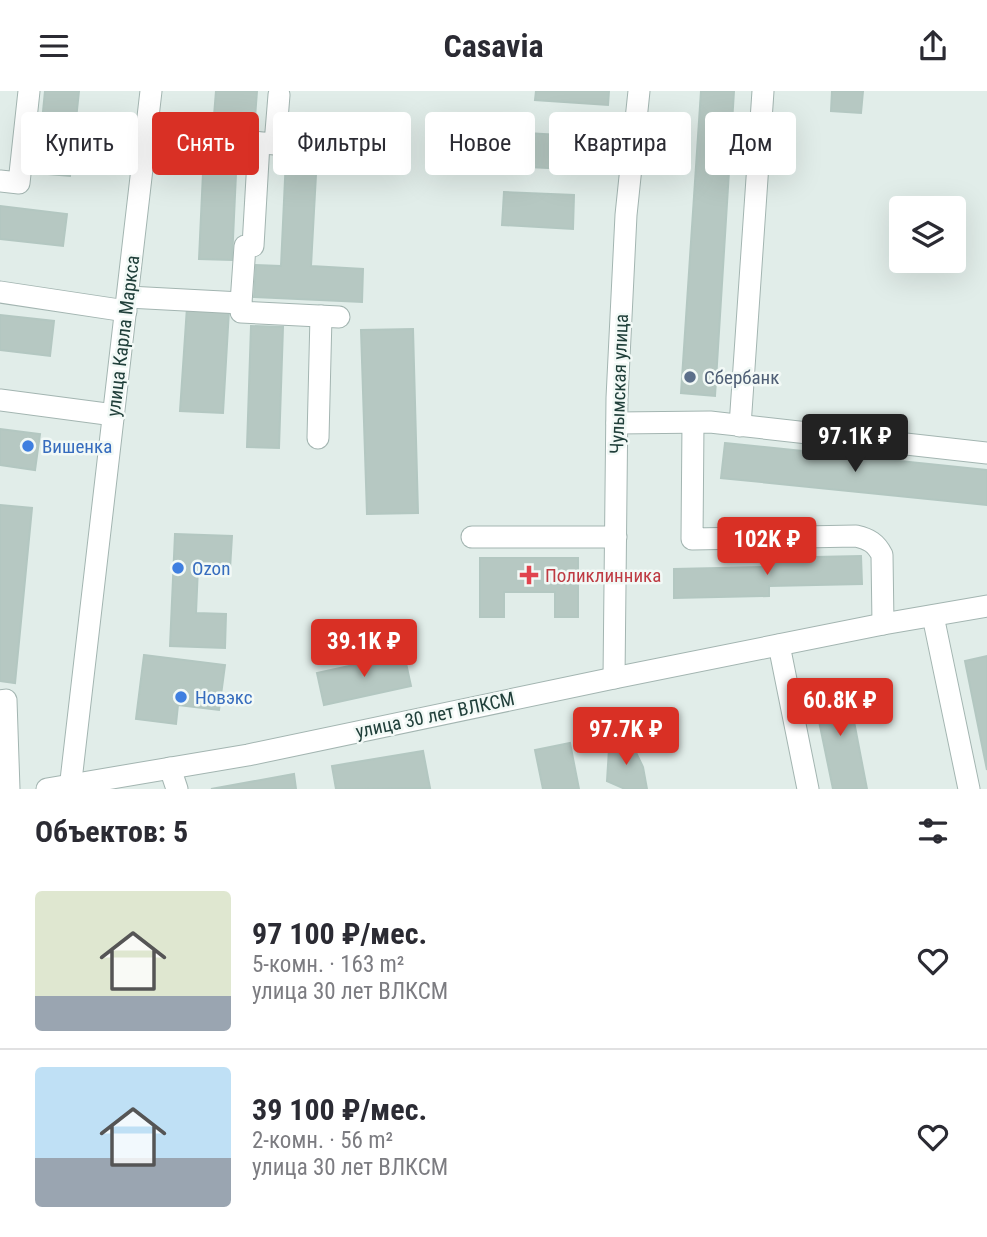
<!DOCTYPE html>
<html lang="ru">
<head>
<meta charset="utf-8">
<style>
	:root { --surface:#fff; --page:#f2f2f3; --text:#2b2b33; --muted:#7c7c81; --line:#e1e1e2; --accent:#d93025 }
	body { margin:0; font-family:"Roboto Condensed",sans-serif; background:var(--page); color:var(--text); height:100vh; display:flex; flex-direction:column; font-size:26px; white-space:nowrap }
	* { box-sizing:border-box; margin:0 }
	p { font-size:23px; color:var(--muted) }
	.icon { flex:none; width:38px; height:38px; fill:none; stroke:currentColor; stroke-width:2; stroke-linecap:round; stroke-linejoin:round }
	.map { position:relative; height:698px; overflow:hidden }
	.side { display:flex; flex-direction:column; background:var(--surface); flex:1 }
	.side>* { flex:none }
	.guide { position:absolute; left:21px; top:21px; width:945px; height:63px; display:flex; gap:14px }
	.fabs { position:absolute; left:889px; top:105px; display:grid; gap:14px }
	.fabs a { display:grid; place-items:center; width:77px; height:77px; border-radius:7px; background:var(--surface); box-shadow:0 7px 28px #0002; font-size:35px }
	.price { position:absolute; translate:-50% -60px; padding:0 16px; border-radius:7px; background:var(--accent); color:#fff; font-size:23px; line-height:46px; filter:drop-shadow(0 2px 4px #0008) }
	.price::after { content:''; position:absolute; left:50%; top:42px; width:21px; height:16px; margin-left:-10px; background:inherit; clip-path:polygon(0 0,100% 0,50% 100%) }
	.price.on { background:#222; color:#fff }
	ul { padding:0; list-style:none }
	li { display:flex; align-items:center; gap:21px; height:175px; padding:0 35px }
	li+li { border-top:2px solid var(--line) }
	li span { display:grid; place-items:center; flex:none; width:196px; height:140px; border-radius:7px; color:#555 }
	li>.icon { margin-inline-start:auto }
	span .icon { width:84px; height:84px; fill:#fffc; stroke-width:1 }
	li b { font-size:30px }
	h2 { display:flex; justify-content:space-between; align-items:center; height:84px; padding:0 35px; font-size:30px }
	.tag { padding:0 24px; border-radius:7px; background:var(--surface); box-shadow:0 7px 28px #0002; font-size:24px; line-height:63px }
	.tag.on { background:var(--accent); color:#fff }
	header { display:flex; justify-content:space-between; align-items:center; height:91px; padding:0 35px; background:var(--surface); font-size:32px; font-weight:700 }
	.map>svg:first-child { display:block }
	.building { fill:#b6c8c2; stroke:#b3c7c1; stroke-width:2 }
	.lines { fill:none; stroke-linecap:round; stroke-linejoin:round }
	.minor-casing { stroke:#a3b5b1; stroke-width:23 }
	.minor { stroke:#fff; stroke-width:21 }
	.service-dot { fill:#5c6f8a; stroke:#f2f9f6; stroke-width:2.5 }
	.shop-dot { fill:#3f7fe0; stroke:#f2f9f6; stroke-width:2.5 }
	.health-dot { fill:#e0444e; stroke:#f2f9f6; stroke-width:2.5 }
	.labels { text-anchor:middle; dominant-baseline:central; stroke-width:5; stroke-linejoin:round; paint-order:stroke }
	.street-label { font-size:19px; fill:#203f3a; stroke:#f2f9f6 }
	.service-label { font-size:19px; fill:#4e5e75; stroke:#f2f9f6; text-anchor:start }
	.shop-label { font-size:19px; fill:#366cbe; stroke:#f2f9f6; text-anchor:start }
	.health-label { font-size:19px; fill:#be3a42; stroke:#f2f9f6; text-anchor:start }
</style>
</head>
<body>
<header><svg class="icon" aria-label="menu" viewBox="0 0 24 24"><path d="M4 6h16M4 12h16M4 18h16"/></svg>Casavia<svg class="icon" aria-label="share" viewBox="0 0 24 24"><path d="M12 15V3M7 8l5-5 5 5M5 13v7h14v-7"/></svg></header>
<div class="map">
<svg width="987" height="698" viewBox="0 0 987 698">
	<rect width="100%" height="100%" fill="#e1ede9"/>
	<g class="building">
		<polygon points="45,0 79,0 70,85 37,82"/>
		<polygon points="216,0 257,0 254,40 213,37"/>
		<polygon points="536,0 609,0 608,14 535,9"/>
		<polygon points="701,0 734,0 715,305 681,302"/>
		<polygon points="832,0 863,0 861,22 831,20"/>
		<polygon points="510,41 609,47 607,80 508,75"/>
		<polygon points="287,45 318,47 311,175 363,178 362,211 254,206 256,174 281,175"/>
		<polygon points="204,60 237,61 232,169 199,168"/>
		<polygon points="504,101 574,104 573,138 502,134"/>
		<polygon points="0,115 67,123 63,155 0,148"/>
		<polygon points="187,216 229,219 223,322 180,320"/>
		<polygon points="0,224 54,230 50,265 0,259"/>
		<polygon points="251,235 283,236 279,357 247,356"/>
		<polygon points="413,238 418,422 367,423 361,239"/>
		<polygon points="0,338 40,343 35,379 0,374"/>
		<polygon points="725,352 987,379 987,414 721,387"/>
		<polygon points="0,414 32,417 15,592 0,590"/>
		<polygon points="175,443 232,445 230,478 198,476 196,522 226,523 225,557 170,555"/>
		<polygon points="861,465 862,493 769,495 769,505 674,507 674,478 767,476 767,467"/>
		<polygon points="480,467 578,467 578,526 555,526 555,501 504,501 504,526 480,526"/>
		<polygon points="404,563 411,595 324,614 317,582"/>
		<polygon points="144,564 225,574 219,619 178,614 176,633 136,628"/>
		<polygon points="987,565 987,679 965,570"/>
		<polygon points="847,594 867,698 833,698 813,601"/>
		<polygon points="616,647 629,647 643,676 647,698 625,698 607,690 609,658 616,658"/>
		<polygon points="570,652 579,698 543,698 535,659"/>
		<polygon points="423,660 430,697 336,698 332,675"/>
		<polygon points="294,683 296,698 211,698"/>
	</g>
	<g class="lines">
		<defs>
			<g id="minor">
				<polyline points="147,42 275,53 279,4"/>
				<polyline points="0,90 19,92 29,0"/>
				<polyline points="0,201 126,220"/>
				<polyline points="128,206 241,212 245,155 253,155 259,52"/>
				<polyline points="241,212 241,221 339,226"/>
				<polyline points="0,309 114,324"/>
				<polyline points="617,332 710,331 987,362"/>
				<path d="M693,332L692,448L856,445C869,448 876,452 882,464L883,533"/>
				<polyline points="740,335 763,0"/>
				<polyline points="318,347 321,225"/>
				<polyline points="472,446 616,446"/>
				<polyline points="933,525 969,698"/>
				<polyline points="779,554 808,698"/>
				<polyline points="614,587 617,307 626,124 639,0"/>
				<polyline points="0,610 6,609 9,698"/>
				<polyline points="170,677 177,698"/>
				<polyline points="47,698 248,664 614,587 883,533 987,515"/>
				<polyline points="70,698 151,0"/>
			</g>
		</defs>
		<use href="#minor" class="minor-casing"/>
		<use href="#minor" class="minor"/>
	</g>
	<circle class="service-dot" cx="690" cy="286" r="7"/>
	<g class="shop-dot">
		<circle cx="28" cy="355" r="7"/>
		<circle cx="178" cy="477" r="7"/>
		<circle cx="181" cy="606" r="7"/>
	</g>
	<path class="health-dot" d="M525.5 473.5h7v7h7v7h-7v7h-7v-7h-7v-7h7z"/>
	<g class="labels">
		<g class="street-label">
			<text transform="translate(123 245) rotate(-83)">улица Карла Маркса</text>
			<text transform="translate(619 293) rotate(-88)">Чулымская улица</text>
			<text transform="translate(435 624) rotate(-12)">улица 30 лет ВЛКСМ</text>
		</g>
		<g class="service-label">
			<text x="704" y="286">Сбербанк</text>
		</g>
		<g class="shop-label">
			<text x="42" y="355">Вишенка</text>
			<text x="192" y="477">Ozon</text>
			<text x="195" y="606">Новэкс</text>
		</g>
		<g class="health-label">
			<text x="545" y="484">Поликлинника</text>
		</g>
	</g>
</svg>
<div class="fabs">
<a><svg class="icon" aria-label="layers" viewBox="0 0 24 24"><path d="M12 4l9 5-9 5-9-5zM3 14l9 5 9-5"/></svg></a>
</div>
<b class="price on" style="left:855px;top:383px">97.1K ₽</b>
<b class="price" style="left:767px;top:486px">102K ₽</b>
<b class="price" style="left:364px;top:588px">39.1K ₽</b>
<b class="price" style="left:840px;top:647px">60.8K ₽</b>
<b class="price" style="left:626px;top:676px">97.7K ₽</b>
<div class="guide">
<a class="tag">Купить</a>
<a class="tag on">Снять</a>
<a class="tag">Фильтры</a>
<a class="tag">Новое</a>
<a class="tag">Квартира</a>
<a class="tag">Дом</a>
</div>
</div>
<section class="side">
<h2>Объектов: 5<svg class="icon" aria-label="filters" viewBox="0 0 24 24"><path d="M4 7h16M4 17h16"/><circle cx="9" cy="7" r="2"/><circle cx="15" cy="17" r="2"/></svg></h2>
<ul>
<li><span style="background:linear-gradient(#dfe7d0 75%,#9aa5b1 0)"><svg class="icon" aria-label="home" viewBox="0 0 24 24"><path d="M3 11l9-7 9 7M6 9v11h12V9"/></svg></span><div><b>97 100 ₽/мес.</b><p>5-комн. · 163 m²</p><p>улица 30 лет ВЛКСМ</p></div><svg class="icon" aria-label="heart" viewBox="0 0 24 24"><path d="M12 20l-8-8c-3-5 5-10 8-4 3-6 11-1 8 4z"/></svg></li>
<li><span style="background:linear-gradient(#bfe0f5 65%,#9aa5b1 0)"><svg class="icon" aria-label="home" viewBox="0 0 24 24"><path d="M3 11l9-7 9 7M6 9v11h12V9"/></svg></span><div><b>39 100 ₽/мес.</b><p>2-комн. · 56 m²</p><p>улица 30 лет ВЛКСМ</p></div><svg class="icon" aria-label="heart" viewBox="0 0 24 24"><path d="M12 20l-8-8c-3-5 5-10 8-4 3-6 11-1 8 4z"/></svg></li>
</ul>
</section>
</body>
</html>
